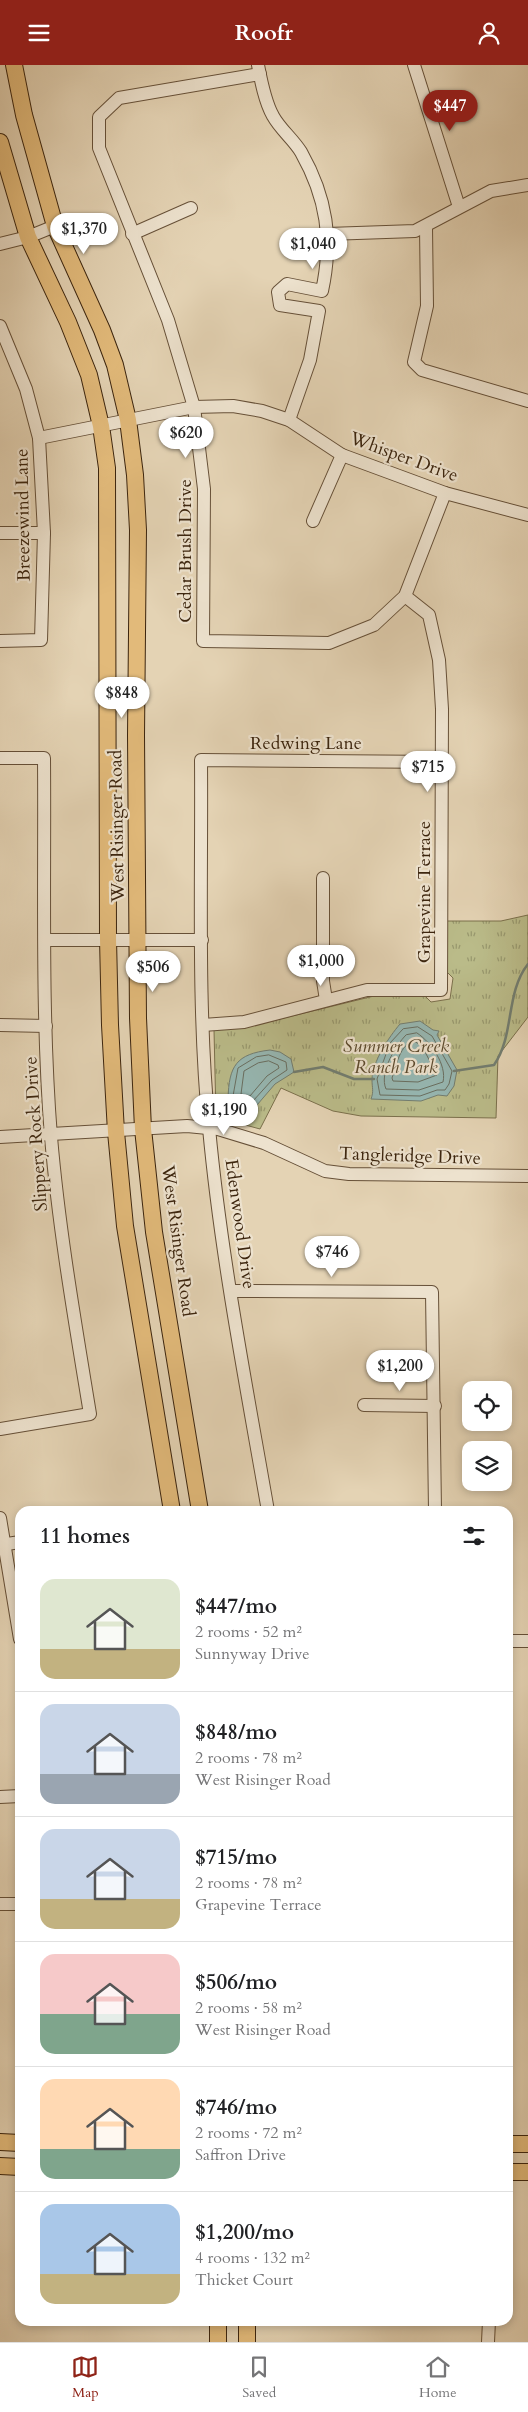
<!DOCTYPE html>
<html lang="en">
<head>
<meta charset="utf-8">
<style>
	:root { --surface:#fff; --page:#f2f2f2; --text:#202124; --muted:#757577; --line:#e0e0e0; --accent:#8f2418 }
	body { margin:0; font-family:Cardo,serif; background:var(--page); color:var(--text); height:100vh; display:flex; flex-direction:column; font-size:19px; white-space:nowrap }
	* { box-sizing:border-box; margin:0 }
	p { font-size:16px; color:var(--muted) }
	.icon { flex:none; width:28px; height:28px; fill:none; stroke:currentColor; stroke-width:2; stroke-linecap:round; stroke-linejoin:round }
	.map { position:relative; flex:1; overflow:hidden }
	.side { position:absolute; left:15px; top:1441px; width:498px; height:820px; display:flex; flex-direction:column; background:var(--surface); border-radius:15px; box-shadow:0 2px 8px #0003 }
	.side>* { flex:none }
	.buttons { position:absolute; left:462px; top:1316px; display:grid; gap:10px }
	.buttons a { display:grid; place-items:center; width:50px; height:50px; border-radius:10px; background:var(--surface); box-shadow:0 2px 8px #0003; font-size:25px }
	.price { position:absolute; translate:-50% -42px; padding:0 11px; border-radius:18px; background:#fff; color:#222; font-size:16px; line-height:32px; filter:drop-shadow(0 1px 2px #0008) }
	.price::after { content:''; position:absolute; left:50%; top:30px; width:15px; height:11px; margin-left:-8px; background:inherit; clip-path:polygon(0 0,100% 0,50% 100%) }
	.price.current { background:var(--accent); color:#fff }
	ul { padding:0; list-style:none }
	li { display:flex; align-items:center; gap:15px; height:125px; padding:0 25px }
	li+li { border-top:1px solid var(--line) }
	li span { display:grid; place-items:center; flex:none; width:140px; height:100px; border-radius:15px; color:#555 }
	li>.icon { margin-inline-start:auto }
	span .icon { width:60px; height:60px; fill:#fffc; stroke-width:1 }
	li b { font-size:21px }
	h2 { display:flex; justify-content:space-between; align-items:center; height:60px; padding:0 25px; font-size:21px }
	header { display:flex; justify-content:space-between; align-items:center; height:65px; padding:0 25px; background:var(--accent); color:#fff; font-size:22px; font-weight:700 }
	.tabs { display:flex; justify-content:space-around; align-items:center; height:70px; border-top:1px solid var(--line); background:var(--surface); font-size:14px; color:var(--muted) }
	.tabs a { display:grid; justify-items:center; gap:2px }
	.tabs .current { color:var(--accent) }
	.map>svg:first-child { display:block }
	.park { fill:url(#park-tufts); stroke:#7b704c }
	.water { fill:#96b7b2; stroke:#727d70 }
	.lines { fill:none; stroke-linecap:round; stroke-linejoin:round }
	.shore { stroke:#696e60; stroke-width:1 }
	.stream { stroke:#727d70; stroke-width:2.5 }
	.minor-casing { stroke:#665038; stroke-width:14 }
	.major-casing { stroke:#3c250e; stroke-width:18 }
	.minor { stroke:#ede2ce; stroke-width:12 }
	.major { stroke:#e2ba7a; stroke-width:16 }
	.labels { text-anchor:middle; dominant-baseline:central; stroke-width:4.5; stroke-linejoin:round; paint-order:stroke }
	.street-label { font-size:18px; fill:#3c250e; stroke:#ede2ce }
	.park-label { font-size:18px; font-style:italic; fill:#5c4a2d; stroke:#ede2ce }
</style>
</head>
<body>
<header><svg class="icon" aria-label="menu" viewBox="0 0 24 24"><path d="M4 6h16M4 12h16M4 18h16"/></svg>Roofr<svg class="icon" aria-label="person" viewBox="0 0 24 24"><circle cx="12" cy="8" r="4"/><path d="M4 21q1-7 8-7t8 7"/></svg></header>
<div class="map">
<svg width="528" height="2277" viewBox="0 0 528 2277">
	<defs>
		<pattern id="park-tufts" width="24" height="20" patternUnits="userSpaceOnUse" patternTransform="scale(1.25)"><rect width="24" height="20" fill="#babb89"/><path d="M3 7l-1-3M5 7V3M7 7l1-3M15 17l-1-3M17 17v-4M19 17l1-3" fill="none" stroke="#98986e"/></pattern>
	</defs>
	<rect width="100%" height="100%" fill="#e4d3b4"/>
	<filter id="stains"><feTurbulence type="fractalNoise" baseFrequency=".004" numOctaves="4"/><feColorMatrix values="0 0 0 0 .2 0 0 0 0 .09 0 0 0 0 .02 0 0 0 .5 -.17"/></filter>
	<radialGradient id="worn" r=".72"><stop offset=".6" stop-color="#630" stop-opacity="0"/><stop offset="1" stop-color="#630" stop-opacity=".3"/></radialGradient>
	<polygon class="park" points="528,850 528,952 498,991 496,1053 361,1051 333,1046 281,1023 260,1064 216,1052 214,965 247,962 374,931 424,930 431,937 450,934 453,913 446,906 447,856 501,856"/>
	<g class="water">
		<path d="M420,956L433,965L439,966L437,970L457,1005L454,1021L447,1031L438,1030L421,1036L371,1034C374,1026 372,1023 372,1015C372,997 389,972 400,959Z"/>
		<path d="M270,985L280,987L291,994L294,1007L275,1019L257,1040L251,1044L235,1040L228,1034C229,1001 236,989 270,985Z"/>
	</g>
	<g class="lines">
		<g class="shore">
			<polygon points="418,962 432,971 452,1006 449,1019 445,1025 437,1025 420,1031 380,1030 377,1014 390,978 403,964"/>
			<path d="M417,968C431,977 447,1000 443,1017L419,1025L386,1024C379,1008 395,981 406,970Z"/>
			<path d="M414,976L422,981L437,1010L418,1017L393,1016L392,1013C396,1002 400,978 414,976Z"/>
			<path d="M269,990L286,997L287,1005L272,1015L253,1036C247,1040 238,1036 233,1031L238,1003L256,992Z"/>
			<polygon points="269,996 278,1000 279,1003 267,1011 250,1031 241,1029 244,1006 258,998"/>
		</g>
		<g class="stream">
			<path d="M454,1006L494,1000C515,970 505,928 528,899"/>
			<polyline points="294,1007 323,1002 354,1014 374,1014"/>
		</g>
		<defs>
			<g id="minor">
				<path d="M258,0C261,16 265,37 273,51C280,64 293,74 301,87C327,133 333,175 322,226L287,219L278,227L280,240L319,246L310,295L289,355"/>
				<polyline points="414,0 459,142"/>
				<polyline points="260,9 119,33 99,52 99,83 168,255 194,342 204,424 203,576 329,578 374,560 405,531 445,428"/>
				<polyline points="426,162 427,241 414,297 422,305 528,336"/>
				<polyline points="132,169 191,143"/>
				<polyline points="328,169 415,166 491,126 528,120"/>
				<polyline points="0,179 28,172 55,161"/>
				<polyline points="0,261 26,324 39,373 44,468 41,575 0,576"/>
				<polyline points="39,373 194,342 233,341 262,346 289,355 342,390 445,428 528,450"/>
				<polyline points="313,456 342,390"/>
				<polyline points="0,468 44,468"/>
				<path d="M0,693H44C45,819 41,946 51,1072C59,1165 75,1257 90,1349L0,1364"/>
				<polyline points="323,813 323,916 326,935"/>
				<polyline points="46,875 202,875"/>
				<polyline points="0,960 46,961"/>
				<polyline points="203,960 244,957 367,925 441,925 442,644 439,595 429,550 405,531"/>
				<polyline points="0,1072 187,1061 218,1064 264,1078 325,1106 349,1109 528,1111"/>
				<polyline points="231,1226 432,1227 435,1446"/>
				<polyline points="364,1340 435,1341"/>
				<path d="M268,1446C246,1319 221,1192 209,1063C197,941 202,817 201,695L442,697"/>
				<polyline points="0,1453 20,1574"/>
				<polyline points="0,1480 20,1477"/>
				<polyline points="508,1576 528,1576"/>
				<polyline points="0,1732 20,1731"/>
				<polyline points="0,1839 20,1839"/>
				<polyline points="488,2277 489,2256"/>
			</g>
			<g id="major">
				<polyline points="14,0 24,50 55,161 102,265 115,300 128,355 135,410 138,465 136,670 138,953 143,1064 154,1167 200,1446"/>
				<polyline points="0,77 28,172 68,257 89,310 101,361 107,403 108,874 110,960 116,1067 125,1161 172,1446"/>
				<polyline points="0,2077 20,2078"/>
				<polyline points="508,2079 528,2079"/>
				<polyline points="0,2101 20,2102"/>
				<polyline points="508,2107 528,2107"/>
				<polyline points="218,2277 218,2256"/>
				<polyline points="247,2277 247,2256"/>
			</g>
		</defs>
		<use href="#minor" class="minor-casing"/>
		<use href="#major" class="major-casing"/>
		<use href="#minor" class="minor"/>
		<use href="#major" class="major"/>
	</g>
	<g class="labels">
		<g class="street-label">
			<text transform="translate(404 392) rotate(20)">Whisper Drive</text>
			<text transform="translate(23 450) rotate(-91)">Breezewind Lane</text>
			<text transform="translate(185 486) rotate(-90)">Cedar Brush Drive</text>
			<text x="306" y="678">Redwing Lane</text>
			<text transform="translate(117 761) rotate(-91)">West Risinger Road</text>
			<text transform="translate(424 827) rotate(-90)">Grapevine Terrace</text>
			<text transform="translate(36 1069) rotate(-94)">Slippery Rock Drive</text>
			<text transform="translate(410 1091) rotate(2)">Tangleridge Drive</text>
			<text transform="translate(240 1159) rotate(82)">Edenwood Drive</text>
			<text transform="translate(178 1176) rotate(82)">West Risinger Road</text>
		</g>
		<g class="park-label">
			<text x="396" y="981">Summer Creek<tspan x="396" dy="21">Ranch Park</tspan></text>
		</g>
	</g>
	<rect width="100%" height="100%" filter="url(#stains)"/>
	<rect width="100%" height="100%" fill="url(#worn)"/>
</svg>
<div class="buttons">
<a><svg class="icon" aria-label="locate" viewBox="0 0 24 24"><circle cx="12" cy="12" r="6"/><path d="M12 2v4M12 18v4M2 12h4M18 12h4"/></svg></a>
<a><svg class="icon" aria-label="layers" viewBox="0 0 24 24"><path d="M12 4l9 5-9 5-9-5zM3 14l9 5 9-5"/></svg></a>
</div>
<b class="price current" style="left:450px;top:67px">$447</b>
<b class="price" style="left:84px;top:190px">$1,370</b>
<b class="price" style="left:313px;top:205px">$1,040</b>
<b class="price" style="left:186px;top:394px">$620</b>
<b class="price" style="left:122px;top:654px">$848</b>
<b class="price" style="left:428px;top:728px">$715</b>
<b class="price" style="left:321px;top:922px">$1,000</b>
<b class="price" style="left:153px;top:928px">$506</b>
<b class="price" style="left:224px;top:1071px">$1,190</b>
<b class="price" style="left:332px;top:1213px">$746</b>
<b class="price" style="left:400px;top:1327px">$1,200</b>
<section class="side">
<h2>11 homes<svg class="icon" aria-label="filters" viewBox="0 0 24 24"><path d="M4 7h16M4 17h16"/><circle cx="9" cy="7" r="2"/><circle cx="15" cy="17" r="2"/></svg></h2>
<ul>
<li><span style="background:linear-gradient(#dfe7d0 70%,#c2b280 0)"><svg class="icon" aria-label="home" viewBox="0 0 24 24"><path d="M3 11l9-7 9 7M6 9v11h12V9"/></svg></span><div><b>$447/mo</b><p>2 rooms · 52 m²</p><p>Sunnyway Drive</p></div></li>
<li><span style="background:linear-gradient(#c9d6e8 70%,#9aa5b1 0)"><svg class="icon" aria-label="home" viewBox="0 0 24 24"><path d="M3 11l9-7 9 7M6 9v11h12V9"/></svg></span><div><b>$848/mo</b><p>2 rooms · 78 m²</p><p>West Risinger Road</p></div></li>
<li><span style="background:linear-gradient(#c9d6e8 70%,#c2b280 0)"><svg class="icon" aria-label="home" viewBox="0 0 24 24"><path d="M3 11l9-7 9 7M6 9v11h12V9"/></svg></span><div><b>$715/mo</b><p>2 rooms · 78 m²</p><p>Grapevine Terrace</p></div></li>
<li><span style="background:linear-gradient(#f6c9c9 60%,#7fa58c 0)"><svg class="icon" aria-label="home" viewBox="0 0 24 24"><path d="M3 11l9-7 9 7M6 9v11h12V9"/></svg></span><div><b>$506/mo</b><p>2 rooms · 58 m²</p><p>West Risinger Road</p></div></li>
<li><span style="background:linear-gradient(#ffd9b3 70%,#7fa58c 0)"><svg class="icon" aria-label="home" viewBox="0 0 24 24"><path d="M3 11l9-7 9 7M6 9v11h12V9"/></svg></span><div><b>$746/mo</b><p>2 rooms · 72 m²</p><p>Saffron Drive</p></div></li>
<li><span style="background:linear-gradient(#a9c7e8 70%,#c2b280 0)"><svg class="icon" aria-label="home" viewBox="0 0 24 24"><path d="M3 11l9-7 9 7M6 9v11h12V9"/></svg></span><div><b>$1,200/mo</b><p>4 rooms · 132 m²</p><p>Thicket Court</p></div></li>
</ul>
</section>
</div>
<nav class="tabs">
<a class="current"><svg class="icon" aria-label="map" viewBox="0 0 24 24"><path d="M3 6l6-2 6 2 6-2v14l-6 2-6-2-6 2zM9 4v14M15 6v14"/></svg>Map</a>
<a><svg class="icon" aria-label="saved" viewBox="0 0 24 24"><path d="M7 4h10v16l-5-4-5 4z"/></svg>Saved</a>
<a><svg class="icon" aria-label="home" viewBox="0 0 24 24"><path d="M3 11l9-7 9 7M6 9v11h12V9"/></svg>Home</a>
</nav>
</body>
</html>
